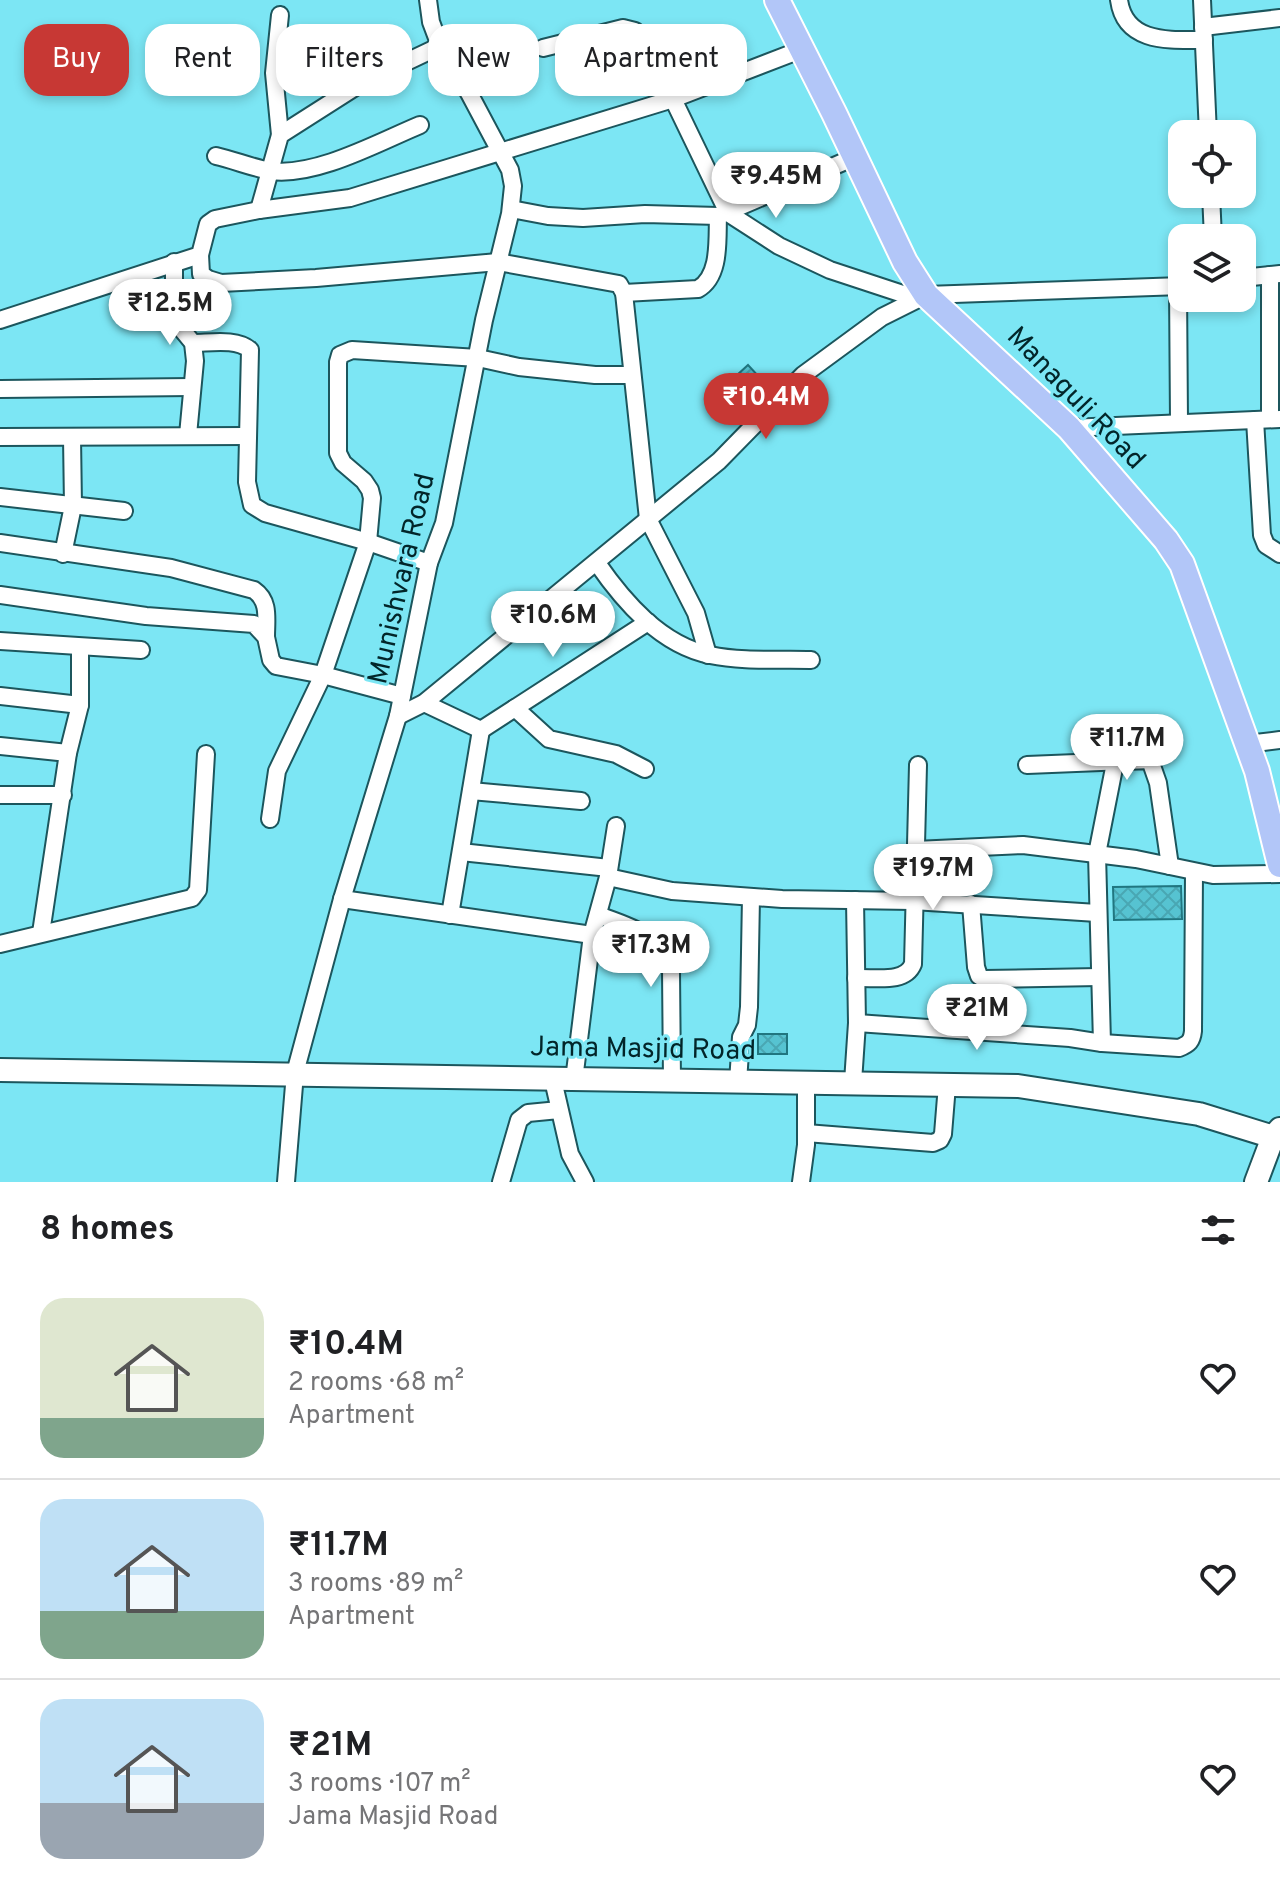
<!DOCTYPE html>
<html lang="en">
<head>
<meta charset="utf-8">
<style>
	:root { --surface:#fff; --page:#f2f2f2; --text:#202124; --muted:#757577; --line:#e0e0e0; --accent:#c73834 }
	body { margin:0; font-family:Overpass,sans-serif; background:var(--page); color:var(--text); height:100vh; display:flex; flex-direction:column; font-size:30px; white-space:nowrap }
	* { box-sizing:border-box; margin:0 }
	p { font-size:26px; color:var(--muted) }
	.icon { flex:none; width:44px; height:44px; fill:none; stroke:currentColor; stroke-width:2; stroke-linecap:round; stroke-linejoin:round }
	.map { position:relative; height:1182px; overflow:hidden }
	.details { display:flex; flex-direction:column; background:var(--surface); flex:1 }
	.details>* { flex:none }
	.hud { position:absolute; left:24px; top:24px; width:800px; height:72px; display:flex; gap:16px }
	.controls { position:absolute; left:1168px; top:120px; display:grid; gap:16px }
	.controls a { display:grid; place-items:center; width:88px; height:88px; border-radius:16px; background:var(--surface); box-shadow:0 4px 12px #0003; font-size:40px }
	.price { position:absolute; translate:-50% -68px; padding:0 18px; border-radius:28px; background:#fff; color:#222; font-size:26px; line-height:52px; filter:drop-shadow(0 2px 4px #0008) }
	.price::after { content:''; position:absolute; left:50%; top:48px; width:24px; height:18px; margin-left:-12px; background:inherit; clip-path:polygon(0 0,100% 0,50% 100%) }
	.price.on { background:var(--accent); color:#fff }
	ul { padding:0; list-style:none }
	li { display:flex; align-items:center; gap:24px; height:200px; padding:0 40px }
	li+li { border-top:2px solid var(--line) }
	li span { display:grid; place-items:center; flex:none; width:224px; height:160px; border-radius:24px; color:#555 }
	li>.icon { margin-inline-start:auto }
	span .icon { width:96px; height:96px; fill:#fffc; stroke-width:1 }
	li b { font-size:34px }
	h2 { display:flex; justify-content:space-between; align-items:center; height:96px; padding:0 40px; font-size:34px }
	.pill { padding:0 28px; border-radius:24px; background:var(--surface); box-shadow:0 4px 12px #0003; font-size:28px; line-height:72px }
	.pill.on { background:var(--accent); color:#fff }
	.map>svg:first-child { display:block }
	.building { fill:url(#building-cross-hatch); stroke:#207680; stroke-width:2 }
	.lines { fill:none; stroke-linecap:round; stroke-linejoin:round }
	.street-casing { stroke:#1c565d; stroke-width:20 }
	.secondary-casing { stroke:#1c565d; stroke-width:26 }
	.primary-casing { stroke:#fff; stroke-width:28 }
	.street { stroke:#fff; stroke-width:16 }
	.secondary { stroke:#fff; stroke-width:22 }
	.primary { stroke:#b2c6f8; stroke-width:24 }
	.labels { text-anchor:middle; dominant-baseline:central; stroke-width:6; stroke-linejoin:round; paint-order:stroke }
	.street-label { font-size:28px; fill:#022529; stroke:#7ce6f4 }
</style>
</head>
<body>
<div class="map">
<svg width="1280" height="1182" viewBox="0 0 1280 1182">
	<defs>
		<pattern id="building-cross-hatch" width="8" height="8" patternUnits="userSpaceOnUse" patternTransform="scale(2)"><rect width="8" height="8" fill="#56c3d1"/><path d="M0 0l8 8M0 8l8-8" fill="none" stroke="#49a7b3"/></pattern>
	</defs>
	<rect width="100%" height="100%" fill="#7ce6f4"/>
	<g class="building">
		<polygon points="748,365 761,379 731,399 723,388"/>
		<polygon points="1181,886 1182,919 1114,920 1113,887"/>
		<rect x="758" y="1034" width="29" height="20"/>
	</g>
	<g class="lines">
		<defs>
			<g id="street">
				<path d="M1119,0C1125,44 1170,40 1204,40"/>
				<polyline points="1202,0 1208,134"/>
				<polyline points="1203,27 1280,18"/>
				<polyline points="543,48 623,28 635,31 673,99 728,213 779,246 830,270 918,299"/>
				<polyline points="280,135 274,73 280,15"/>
				<path d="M216,156C234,160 253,168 271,171C316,177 379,142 420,125"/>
				<polyline points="1211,194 1213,238"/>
				<polyline points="511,209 548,216 583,218 645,214 718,216 855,157"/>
				<polyline points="259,210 280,135 360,84 440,46"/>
				<polyline points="200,255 201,274 208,279 221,283 316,278 498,262 619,284 624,293 648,519 696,613 708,655"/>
				<polyline points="174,262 174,320 193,343 195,361 188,435"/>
				<polyline points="1270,275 1270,419"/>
				<polyline points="1242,278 1280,274"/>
				<polyline points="1178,286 1179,422"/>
				<path d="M624,293L698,289C721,276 717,239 718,216"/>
				<polyline points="0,320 200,255 208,224 215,219 259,210 350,198 673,99 803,49"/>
				<path d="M193,343C210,343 237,338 250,350L247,482L252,505L265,513L368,542L429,563"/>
				<polyline points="0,389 192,387"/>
				<polyline points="1255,420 1262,535 1266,545 1280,554"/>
				<polyline points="1069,428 1280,419"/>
				<polyline points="0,437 248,436"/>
				<polyline points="0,497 124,511"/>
				<path d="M0,543L171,568L254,590C270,601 266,619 266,637"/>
				<polyline points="63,554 73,506 72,437"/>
				<path d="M597,563C624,602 661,645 710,655C743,662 778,659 811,660"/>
				<polyline points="0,595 146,616 254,624 266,637 271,660 276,666 323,675 402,696"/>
				<polyline points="0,641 141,650"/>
				<polyline points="0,696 80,705"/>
				<polyline points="424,703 481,730 450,915"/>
				<polyline points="515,708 549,739 616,754 645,769"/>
				<polyline points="398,716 424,703 719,461 803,375 882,317 926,295 1182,286"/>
				<polyline points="481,730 648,622"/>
				<polyline points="1247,744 1280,740"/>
				<polyline points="0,746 68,753"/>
				<polyline points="1027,765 1150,760 1158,783 1170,866"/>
				<polyline points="471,791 581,801"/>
				<polyline points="0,795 63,795"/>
				<polyline points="270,819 277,771 323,675 368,542 372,498 370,490 364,481 343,463 338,453 338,362 340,355 352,350 478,358 519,367 595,375 632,375"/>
				<polyline points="915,850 1023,845 1136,859 1213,875 1280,874"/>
				<polyline points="461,852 609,868"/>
				<polyline points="608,877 672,891 782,899 913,901 1097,913"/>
				<polyline points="342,899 592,935"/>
				<polyline points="971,904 976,967 979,976 984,979 1099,977"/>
				<path d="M598,915C631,927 660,934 671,970L672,1081"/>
				<polyline points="41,933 68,753 80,705 80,647"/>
				<polyline points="0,944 192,898 198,890 206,754"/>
				<path d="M856,978C875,977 905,984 913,964L918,765"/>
				<path d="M857,1023L1070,1038L1102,1043L1179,1048C1189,1044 1192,1041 1193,1031L1194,872"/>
				<polyline points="1102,1043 1097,854 1115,763"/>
				<polyline points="553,1080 570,1154 585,1182"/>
				<polyline points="574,1080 592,935 608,877 616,826"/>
				<polyline points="738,1082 741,1037 747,1025 749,1007 751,897"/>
				<polyline points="853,1082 857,1023 855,900"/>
				<polyline points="806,1133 933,1143 940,1140 943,1134 947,1085"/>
				<polyline points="286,1182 295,1073 342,899 398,716 429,563 444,523 484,320 510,214 513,186 510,170 469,93 440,46 431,22 428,0"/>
				<polyline points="501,1182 519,1120 528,1113 559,1110"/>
				<polyline points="801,1182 806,1145 806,1081"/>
			</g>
			<g id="secondary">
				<polyline points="0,1070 1018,1086 1199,1114 1280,1139"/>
				<polyline points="1256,1182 1273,1137 1280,1129"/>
			</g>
			<polyline id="primary" points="777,0 834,113 905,262 926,295 1069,428 1166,540 1182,564 1257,771 1280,865"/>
		</defs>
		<use href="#street" class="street-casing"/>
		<use href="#secondary" class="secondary-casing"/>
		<use href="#primary" class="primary-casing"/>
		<use href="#street" class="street"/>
		<use href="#secondary" class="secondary"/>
		<use href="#primary" class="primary"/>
	</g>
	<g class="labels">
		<g class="street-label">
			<text transform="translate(1075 399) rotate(46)">Managuli Road</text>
			<text transform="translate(403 579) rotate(-77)">Munishvara Road</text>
			<text transform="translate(643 1050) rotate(1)">Jama Masjid Road</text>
		</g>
	</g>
</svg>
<div class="controls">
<a><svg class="icon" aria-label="locate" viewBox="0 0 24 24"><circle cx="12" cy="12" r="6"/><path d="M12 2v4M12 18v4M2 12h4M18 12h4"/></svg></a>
<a><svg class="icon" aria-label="layers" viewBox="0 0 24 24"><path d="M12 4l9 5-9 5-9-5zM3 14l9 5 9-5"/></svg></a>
</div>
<b class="price" style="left:776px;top:220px">₹9.45M</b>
<b class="price" style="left:170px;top:347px">₹12.5M</b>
<b class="price on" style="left:766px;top:441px">₹10.4M</b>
<b class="price" style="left:553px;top:659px">₹10.6M</b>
<b class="price" style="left:1127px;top:782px">₹11.7M</b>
<b class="price" style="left:933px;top:912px">₹19.7M</b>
<b class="price" style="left:651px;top:989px">₹17.3M</b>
<b class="price" style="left:977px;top:1052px">₹21M</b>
<div class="hud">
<a class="pill on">Buy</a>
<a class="pill">Rent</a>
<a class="pill">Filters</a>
<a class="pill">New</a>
<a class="pill">Apartment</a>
</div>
</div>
<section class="details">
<h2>8 homes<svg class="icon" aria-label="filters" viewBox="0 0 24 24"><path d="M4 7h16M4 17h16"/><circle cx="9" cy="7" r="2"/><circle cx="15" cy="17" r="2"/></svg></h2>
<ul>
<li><span style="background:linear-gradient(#dfe7d0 75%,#7fa58c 0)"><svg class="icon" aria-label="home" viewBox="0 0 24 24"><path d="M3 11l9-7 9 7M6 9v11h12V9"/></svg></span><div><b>₹10.4M</b><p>2 rooms · 68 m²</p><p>Apartment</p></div><svg class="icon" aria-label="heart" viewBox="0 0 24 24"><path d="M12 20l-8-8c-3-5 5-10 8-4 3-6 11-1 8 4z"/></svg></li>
<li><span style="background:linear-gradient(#bfe0f5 70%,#7fa58c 0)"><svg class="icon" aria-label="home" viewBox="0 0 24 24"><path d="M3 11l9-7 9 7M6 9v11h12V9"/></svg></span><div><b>₹11.7M</b><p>3 rooms · 89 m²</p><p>Apartment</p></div><svg class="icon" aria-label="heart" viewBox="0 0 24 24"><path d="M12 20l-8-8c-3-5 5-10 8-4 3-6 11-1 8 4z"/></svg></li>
<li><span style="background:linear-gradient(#bfe0f5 65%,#9aa5b1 0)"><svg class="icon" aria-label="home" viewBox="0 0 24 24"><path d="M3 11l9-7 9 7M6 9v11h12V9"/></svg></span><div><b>₹21M</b><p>3 rooms · 107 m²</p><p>Jama Masjid Road</p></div><svg class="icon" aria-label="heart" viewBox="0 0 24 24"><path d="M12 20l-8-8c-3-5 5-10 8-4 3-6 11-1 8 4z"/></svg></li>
</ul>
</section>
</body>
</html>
